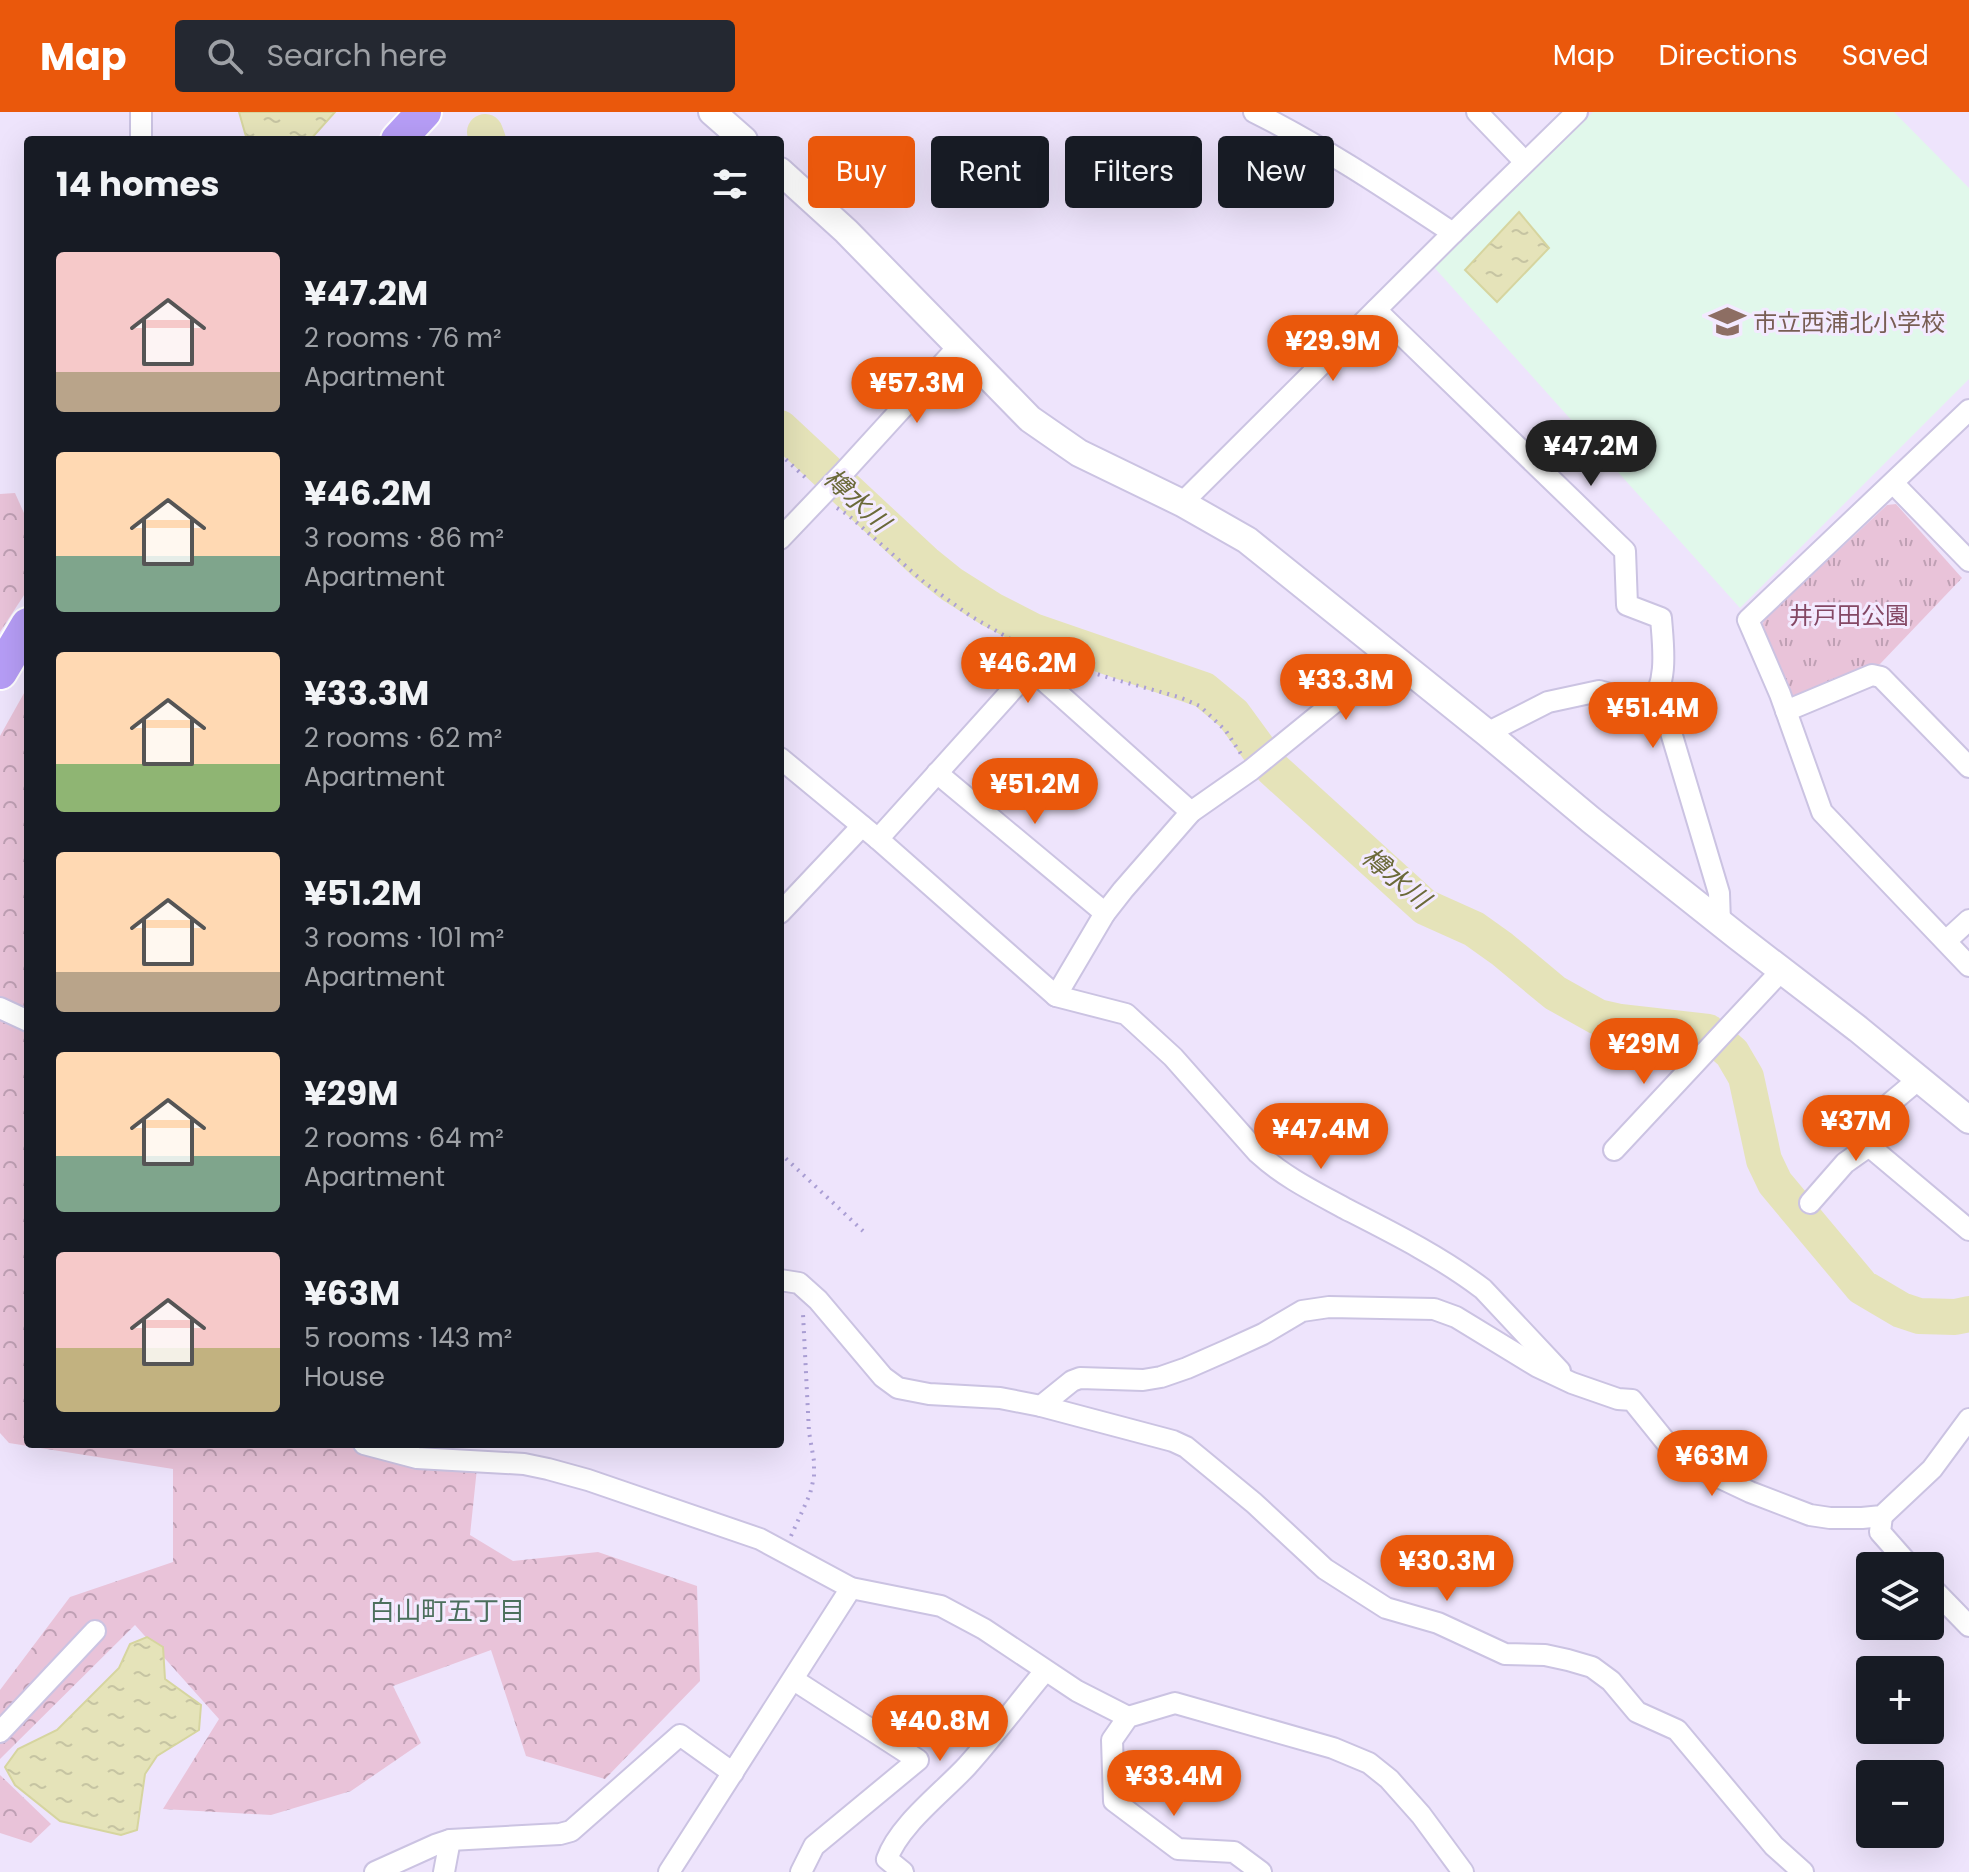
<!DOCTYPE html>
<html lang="en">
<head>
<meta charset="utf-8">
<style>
	:root { --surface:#171b24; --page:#242831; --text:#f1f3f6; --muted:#9ea1a6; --accent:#ea580c }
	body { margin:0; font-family:Poppins,"Noto Sans JP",sans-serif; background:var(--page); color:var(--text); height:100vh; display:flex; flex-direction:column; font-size:30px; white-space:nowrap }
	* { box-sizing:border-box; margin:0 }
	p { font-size:26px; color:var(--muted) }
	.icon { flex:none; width:44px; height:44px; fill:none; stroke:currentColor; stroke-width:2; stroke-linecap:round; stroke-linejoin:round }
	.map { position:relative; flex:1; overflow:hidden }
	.panel { position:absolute; left:24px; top:24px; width:760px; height:1312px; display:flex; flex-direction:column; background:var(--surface); border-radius:8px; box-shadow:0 8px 32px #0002 }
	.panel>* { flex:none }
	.hud { position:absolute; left:808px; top:24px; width:760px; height:72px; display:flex; gap:16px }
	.buttons { position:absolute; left:1856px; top:1440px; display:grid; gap:16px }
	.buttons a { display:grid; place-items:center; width:88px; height:88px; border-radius:8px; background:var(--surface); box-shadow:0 8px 32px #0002; font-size:40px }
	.price { position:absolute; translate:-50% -68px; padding:0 18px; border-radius:28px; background:var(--accent); color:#fff; font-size:26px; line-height:52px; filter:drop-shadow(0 2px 4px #0008) }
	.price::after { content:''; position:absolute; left:50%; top:48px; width:24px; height:18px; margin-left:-12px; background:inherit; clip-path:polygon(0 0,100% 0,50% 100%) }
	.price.active { background:#222; color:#fff }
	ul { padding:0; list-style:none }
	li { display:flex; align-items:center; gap:24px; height:200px; padding:0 32px }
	li span { display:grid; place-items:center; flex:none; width:224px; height:160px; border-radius:8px; color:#555 }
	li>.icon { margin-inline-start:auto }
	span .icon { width:96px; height:96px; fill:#fffc; stroke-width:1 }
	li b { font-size:34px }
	h2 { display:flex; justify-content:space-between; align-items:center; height:96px; padding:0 32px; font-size:34px }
	.chip { padding:0 28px; border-radius:8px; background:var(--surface); box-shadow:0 8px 32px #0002; font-size:28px; line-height:72px }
	.chip.active { background:var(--accent); color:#fff }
	header { display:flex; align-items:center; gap:48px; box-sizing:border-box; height:112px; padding:0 40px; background:var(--accent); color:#fff }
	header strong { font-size:38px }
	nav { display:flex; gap:44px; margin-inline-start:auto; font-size:28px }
	.search { width:560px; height:72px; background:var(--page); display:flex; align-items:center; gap:20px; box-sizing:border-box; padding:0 28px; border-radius:8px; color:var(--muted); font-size:30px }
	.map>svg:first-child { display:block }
	.education { fill:#e1f8eb }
	.forest { fill:url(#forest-crowns) }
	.park { fill:url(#park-tufts) }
	.water { fill:url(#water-ripples); stroke:#d6d59f; stroke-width:2 }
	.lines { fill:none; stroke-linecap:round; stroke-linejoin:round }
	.river { stroke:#e5e3b9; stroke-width:36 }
	.minor-casing { stroke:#cbc3e2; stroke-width:24 }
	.tertiary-casing { stroke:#cbc3e2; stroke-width:30 }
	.trunk-casing { stroke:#fff; stroke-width:38 }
	.path { stroke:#ab9fd5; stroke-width:4; stroke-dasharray:2 6; stroke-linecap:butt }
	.minor { stroke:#fff; stroke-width:20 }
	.tertiary { stroke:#fff; stroke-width:26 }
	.trunk { stroke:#b69df6; stroke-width:34 }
	.labels { text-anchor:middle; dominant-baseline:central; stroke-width:6; stroke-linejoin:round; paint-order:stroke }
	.education-label { font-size:24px; fill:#785e54; stroke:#f3eaff; text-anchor:start }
	.park-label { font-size:24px; fill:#844864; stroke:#f3eaff }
	.water-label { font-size:26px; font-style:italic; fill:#6b6a39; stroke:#f3eaff }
	.neighbourhood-label { font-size:26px; fill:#4c6f5d; stroke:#f3eaff }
</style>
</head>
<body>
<header>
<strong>Map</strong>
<div class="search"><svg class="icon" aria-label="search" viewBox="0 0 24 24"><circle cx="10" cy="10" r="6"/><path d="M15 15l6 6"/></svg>Search here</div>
<nav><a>Map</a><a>Directions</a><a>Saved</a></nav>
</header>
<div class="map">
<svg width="1969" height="1760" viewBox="0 0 1969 1760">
	<defs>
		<pattern id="forest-crowns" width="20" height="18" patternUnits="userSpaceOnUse" patternTransform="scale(2)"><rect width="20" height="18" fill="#e9c3d9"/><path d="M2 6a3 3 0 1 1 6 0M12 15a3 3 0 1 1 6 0" fill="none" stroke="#bfa0b4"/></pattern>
		<pattern id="park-tufts" width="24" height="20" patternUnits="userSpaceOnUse" patternTransform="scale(2)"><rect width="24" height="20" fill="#e9c3d9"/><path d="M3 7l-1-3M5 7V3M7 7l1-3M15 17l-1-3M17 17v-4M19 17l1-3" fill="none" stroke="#bfa0b4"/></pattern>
		<pattern id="water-ripples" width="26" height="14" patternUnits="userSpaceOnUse" patternTransform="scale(2)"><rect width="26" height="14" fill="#e5e3b9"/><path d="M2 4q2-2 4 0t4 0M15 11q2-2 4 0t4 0" fill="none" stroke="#c6c4a2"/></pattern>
	</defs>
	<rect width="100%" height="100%" fill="#eee4fc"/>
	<polygon class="education" points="1593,0 1894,0 1969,76 1969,267 1740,496 1433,154"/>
	<g class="forest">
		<polygon points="15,381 28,410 28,477 0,520 0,382"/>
		<polygon points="28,574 28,1332 405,1332 477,1356 470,1423 513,1449 598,1440 697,1474 700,1569 605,1667 526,1644 491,1538 393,1574 421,1631 351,1679 271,1703 163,1697 219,1607 135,1513 0,1647 0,1578 70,1485 173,1450 173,1357 9,1331 0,1321 0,624"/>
		<polygon points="0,1663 51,1712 31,1731 0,1721"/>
	</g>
	<polygon class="park" points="1896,392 1962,466 1880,552 1794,585 1789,582 1760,517 1765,507 1887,393"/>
	<g class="water">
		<polygon points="239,0 335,0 310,28 247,28"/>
		<polygon points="1519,100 1549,136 1497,190 1465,158"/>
		<polygon points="147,1525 163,1535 165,1567 201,1593 199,1618 157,1644 145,1662 137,1718 121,1723 60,1709 15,1673 5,1655 18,1637 57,1618 119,1556 130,1532"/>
	</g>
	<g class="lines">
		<g class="river">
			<polyline points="485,20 488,28"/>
			<polyline points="780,316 925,451 951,472 992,498 1033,519 1204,578 1233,602 1273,657 1425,795 1474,817 1502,837 1555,881 1598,905 1620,910 1708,920 1732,941 1746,965 1764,1048 1775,1071 1862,1175 1901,1198 1919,1204 1955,1205 1969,1202"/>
		</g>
		<defs>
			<g id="minor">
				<path d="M1254,0C1324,35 1388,78 1453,121"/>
				<polyline points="1477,0 1525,50"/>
				<polyline points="141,28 141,0"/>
				<path d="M1376,198L1625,439L1627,493L1661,506C1663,533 1669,572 1649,593"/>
				<polyline points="1969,298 1748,508 1780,582 1822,700 1969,854"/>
				<polyline points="1893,371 1969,449"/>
				<polyline points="1182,391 1453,121 1577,0"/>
				<polyline points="780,427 843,361 958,235"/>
				<polyline points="1786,599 1872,563 1881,565 1969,655"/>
				<polyline points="1487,621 1548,590 1599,579 1649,593 1670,617 1719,781 1720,811"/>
				<path d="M780,646L878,727L1056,884L1126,902L1173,945L1258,1041C1284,1065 1315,1080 1346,1097C1393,1121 1441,1145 1483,1177L1560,1259"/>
				<polyline points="937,661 1105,801"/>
				<polyline points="878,727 1031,557 1191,700"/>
				<polyline points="780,801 862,714"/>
				<polyline points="1946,829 1969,808"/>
				<polyline points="1056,884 1105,801 1123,778 1191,700 1251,658 1347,580 1393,547"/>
				<polyline points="0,896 28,909"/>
				<polyline points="1919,967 1869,1009 1869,1034 1969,1118"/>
				<polyline points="1614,1038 1782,858"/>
				<polyline points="1810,1091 1845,1051 1869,1034"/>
				<polyline points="780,1168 799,1171 818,1188 883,1265 898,1276 929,1282 1000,1286 1041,1294 1072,1269 1080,1266 1143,1268 1161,1265 1187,1256 1228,1238 1263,1222 1302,1199 1329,1195 1434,1197 1456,1205 1538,1255 1572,1271 1618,1287 1632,1288 1674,1340 1697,1355 1750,1380 1810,1403 1830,1406 1862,1406 1882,1404 1932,1357 1969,1307"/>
				<polyline points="1041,1294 1173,1329 1186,1335 1254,1391 1325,1457 1386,1496 1438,1511 1505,1542 1545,1543 1568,1548 1592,1555 1611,1569 1637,1600 1677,1618 1774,1734 1803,1760"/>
				<polyline points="364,1332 417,1346 524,1352 548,1357 588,1368 760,1427 851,1476 941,1494 984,1517 1077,1579 1128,1605"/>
				<polyline points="1882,1404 1880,1420 1910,1454"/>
				<polyline points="1930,1474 1969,1514"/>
				<polyline points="794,1568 918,1648 814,1734 801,1760"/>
				<polyline points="0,1620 95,1519"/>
				<polyline points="375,1760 435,1733 450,1728 560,1722 571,1719 680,1623 733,1661"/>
				<polyline points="444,1760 450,1728"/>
				<polyline points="669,1760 851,1476"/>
				<path d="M903,1760L887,1747C899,1713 942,1681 967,1654C994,1624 1019,1590 1045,1559"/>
				<polyline points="1261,1760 1234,1740 1178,1737 1114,1689 1112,1628 1128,1605 1175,1591 1333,1636 1369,1651 1389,1667 1421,1703 1463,1760"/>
			</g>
			<g id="tertiary">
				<polyline points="712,0 744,28"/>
				<polyline points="780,59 846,119 1030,307 1079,341 1182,391 1247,428 1487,621 1591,708 1737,824 1858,917 1969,1008"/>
			</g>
			<g id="trunk">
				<polyline points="398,28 424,0"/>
				<polyline points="0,560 28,513"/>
			</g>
		</defs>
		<use href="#minor" class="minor-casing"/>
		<use href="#tertiary" class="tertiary-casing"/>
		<use href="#trunk" class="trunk-casing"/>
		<g class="path">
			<polyline points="780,342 808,368"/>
			<polyline points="837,396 848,403 925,471 969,503 1029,538"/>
			<polyline points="1052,548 1113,567 1179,585 1200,594 1226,619 1241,642"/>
			<polyline points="780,1041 863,1119"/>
			<polyline points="791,1424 810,1382 814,1365 814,1349 809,1320 803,1202"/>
		</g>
		<use href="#minor" class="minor"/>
		<use href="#tertiary" class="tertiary"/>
		<use href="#trunk" class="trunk"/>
	</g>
	<defs>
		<symbol id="school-bare" viewBox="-9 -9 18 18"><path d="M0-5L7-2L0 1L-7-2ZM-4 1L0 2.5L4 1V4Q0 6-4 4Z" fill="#8d6e63" stroke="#f3eaff" stroke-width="2.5" paint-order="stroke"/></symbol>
	</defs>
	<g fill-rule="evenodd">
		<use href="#school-bare" x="1702" y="184" width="51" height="51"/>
	</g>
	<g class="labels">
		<g class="education-label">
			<text x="1753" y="210">市立西浦北小学校</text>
		</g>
		<g class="park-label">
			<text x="1849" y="503">井戸田公園</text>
		</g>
		<g class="water-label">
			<text transform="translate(857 388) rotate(43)">樽水川</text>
			<text transform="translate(1396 766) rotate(40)">樽水川</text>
		</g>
		<g class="neighbourhood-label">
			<text x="447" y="1499">白山町五丁目</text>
		</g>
	</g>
</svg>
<div class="buttons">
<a><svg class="icon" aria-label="layers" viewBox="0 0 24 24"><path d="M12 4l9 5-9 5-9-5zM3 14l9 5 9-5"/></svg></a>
<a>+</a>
<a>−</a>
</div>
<b class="price" style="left:1333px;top:271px">¥29.9M</b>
<b class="price" style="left:917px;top:313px">¥57.3M</b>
<b class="price active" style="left:1591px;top:376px">¥47.2M</b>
<b class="price" style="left:1028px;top:593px">¥46.2M</b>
<b class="price" style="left:1346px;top:610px">¥33.3M</b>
<b class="price" style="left:1653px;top:638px">¥51.4M</b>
<b class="price" style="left:1035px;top:714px">¥51.2M</b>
<b class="price" style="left:1644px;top:974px">¥29M</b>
<b class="price" style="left:1856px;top:1051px">¥37M</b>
<b class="price" style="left:1321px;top:1059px">¥47.4M</b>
<b class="price" style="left:1712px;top:1386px">¥63M</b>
<b class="price" style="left:1447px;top:1491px">¥30.3M</b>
<b class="price" style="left:940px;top:1651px">¥40.8M</b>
<b class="price" style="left:1174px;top:1706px">¥33.4M</b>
<div class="hud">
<a class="chip active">Buy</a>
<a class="chip">Rent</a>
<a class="chip">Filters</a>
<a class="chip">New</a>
</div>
<section class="panel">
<h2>14 homes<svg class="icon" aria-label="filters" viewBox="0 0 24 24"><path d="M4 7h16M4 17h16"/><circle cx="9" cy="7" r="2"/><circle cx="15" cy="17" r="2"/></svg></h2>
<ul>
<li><span style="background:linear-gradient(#f6c9c9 75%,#b9a48a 0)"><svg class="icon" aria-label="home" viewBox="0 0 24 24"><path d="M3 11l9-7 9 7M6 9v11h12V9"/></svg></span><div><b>¥47.2M</b><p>2 rooms · 76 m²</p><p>Apartment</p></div></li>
<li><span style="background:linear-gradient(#ffd9b3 65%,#7fa58c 0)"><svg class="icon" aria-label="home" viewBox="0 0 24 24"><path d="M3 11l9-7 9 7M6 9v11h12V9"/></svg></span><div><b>¥46.2M</b><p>3 rooms · 86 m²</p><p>Apartment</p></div></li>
<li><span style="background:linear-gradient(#ffd9b3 70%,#8fb573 0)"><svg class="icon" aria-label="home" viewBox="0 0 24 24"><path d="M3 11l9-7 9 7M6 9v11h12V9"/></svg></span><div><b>¥33.3M</b><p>2 rooms · 62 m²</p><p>Apartment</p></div></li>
<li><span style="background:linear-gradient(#ffd9b3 75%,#b9a48a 0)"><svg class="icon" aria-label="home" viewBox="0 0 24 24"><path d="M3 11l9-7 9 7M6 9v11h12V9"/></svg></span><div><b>¥51.2M</b><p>3 rooms · 101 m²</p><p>Apartment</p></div></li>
<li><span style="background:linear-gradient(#ffd9b3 65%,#7fa58c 0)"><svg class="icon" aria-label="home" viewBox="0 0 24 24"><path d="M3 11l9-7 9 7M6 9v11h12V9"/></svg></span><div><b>¥29M</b><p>2 rooms · 64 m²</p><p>Apartment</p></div></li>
<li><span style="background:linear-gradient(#f6c9c9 60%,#c2b280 0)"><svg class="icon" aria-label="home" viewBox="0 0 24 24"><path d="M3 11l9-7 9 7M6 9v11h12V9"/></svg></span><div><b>¥63M</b><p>5 rooms · 143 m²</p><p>House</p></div></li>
</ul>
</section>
</div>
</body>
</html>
